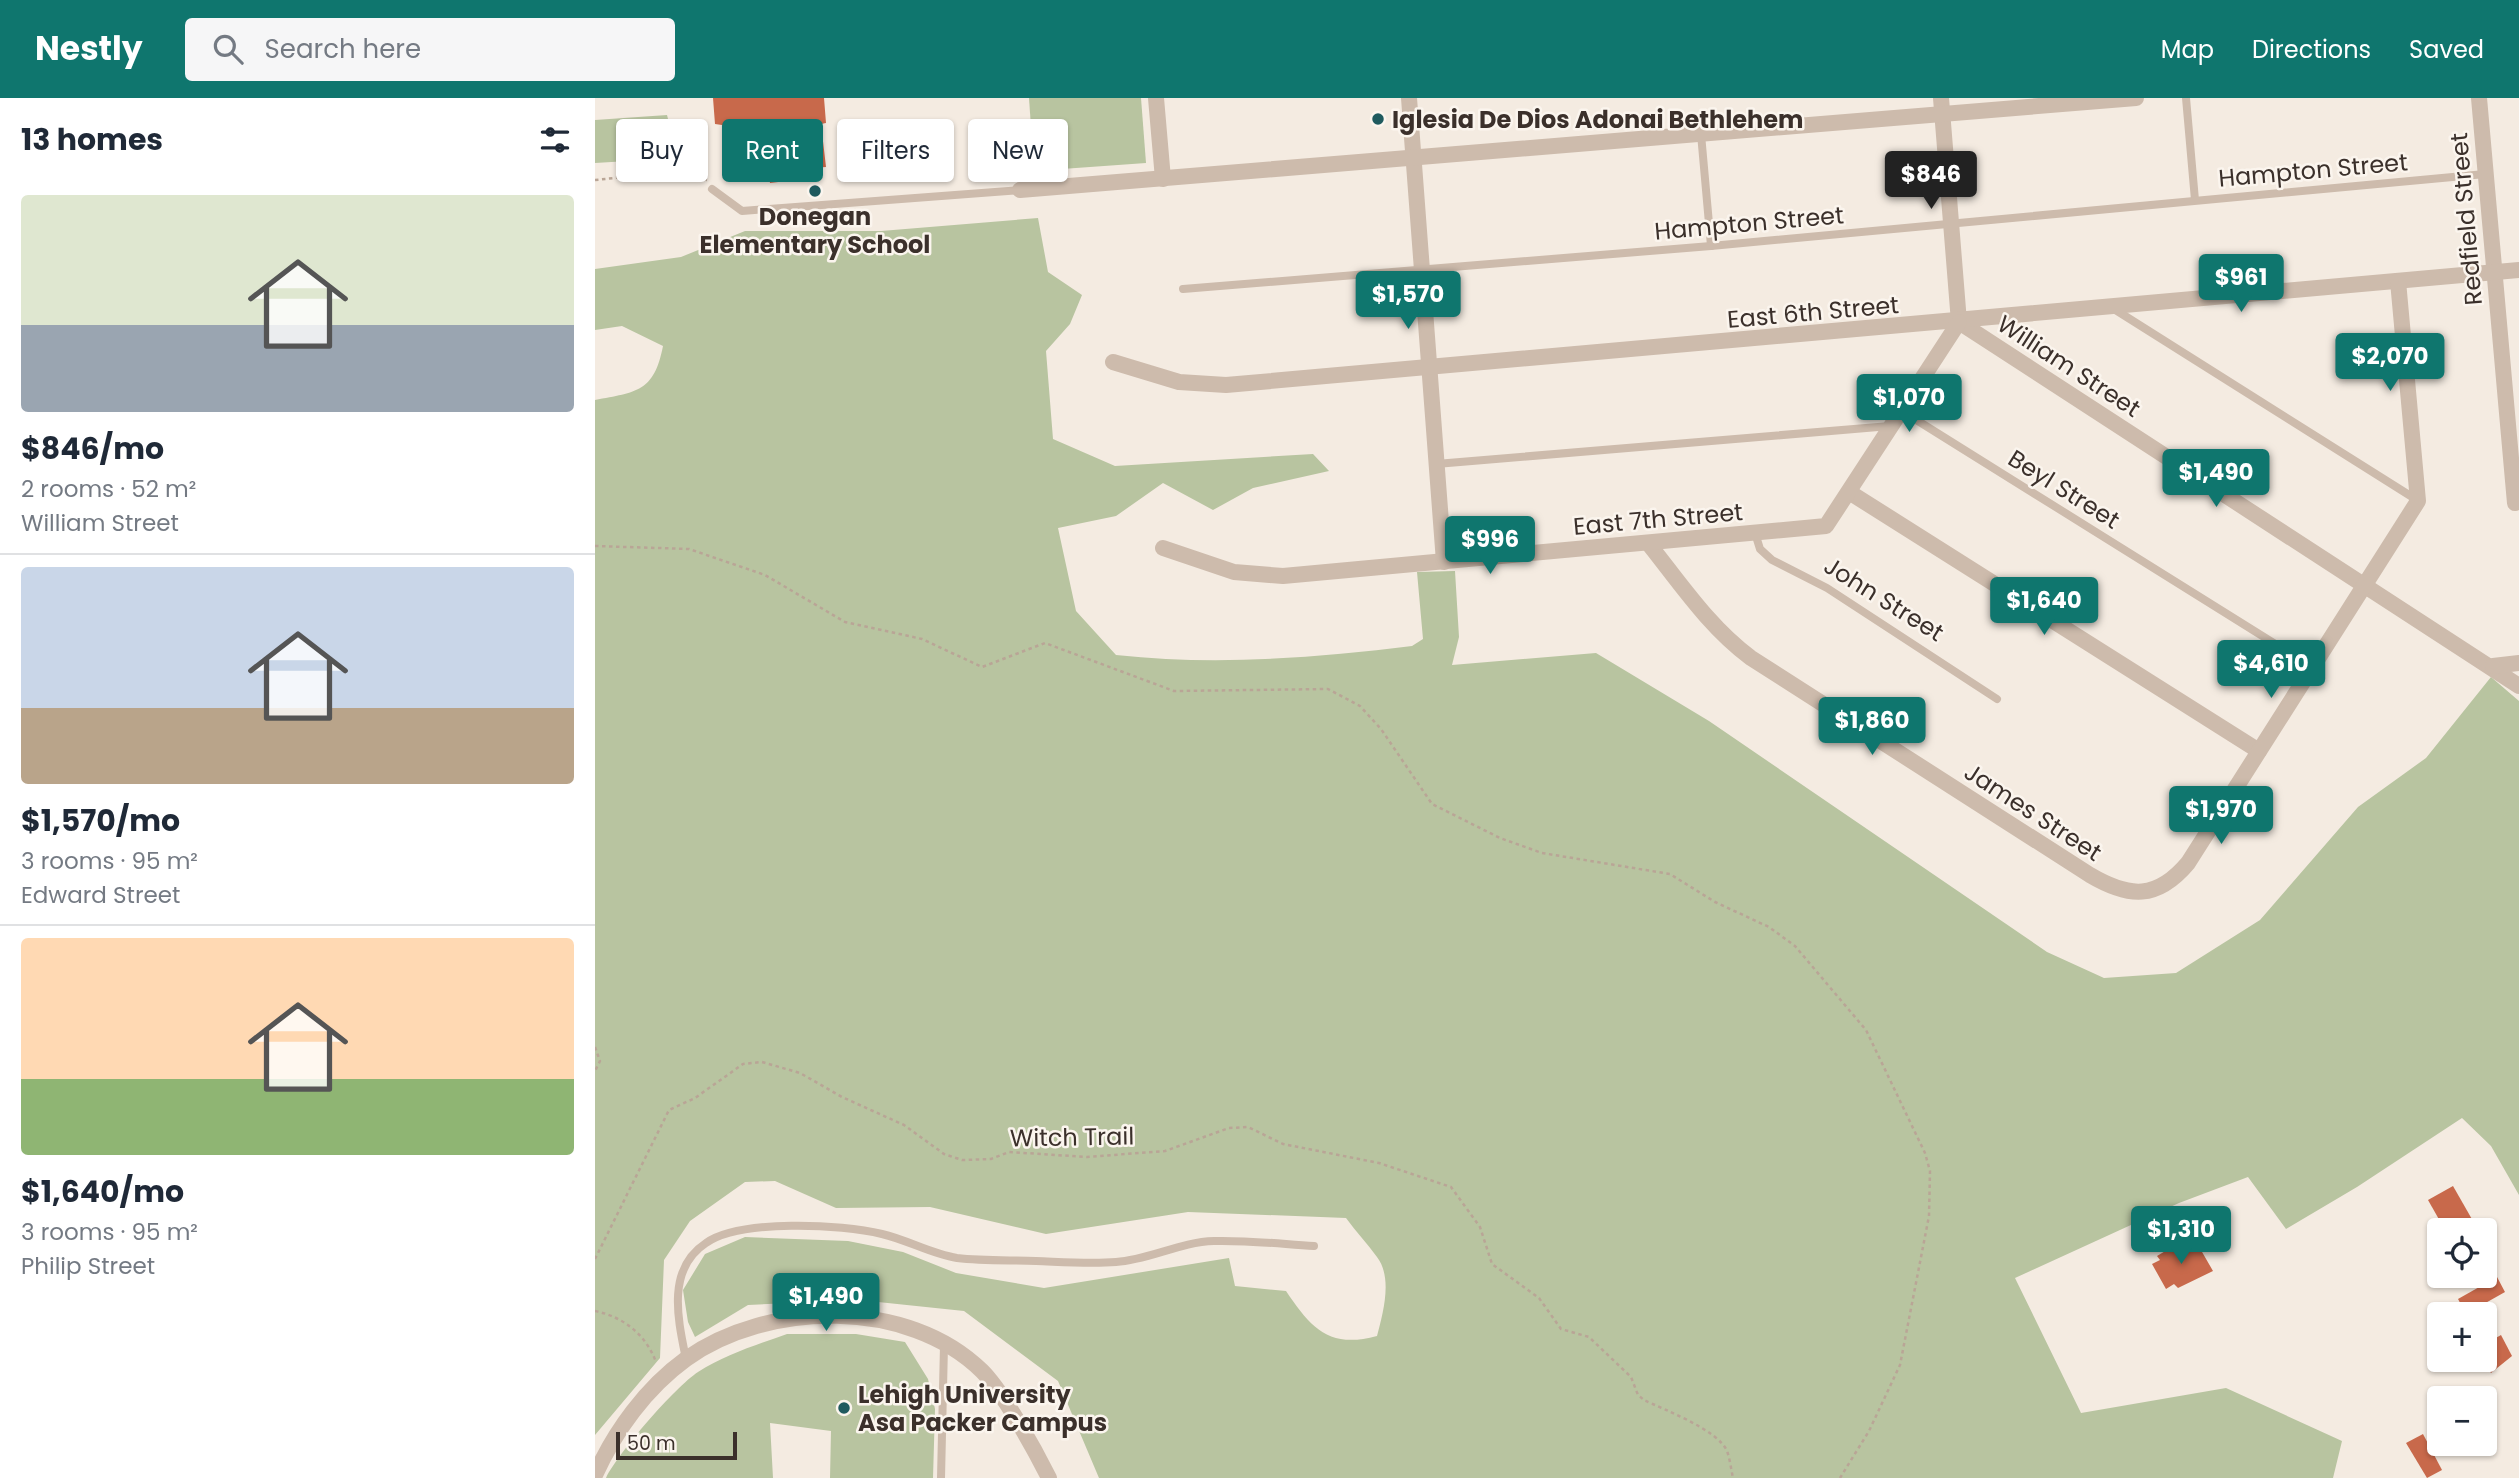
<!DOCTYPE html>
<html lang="en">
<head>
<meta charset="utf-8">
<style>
	:root { --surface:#fff; --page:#f6f6f7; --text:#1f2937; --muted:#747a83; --line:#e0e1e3; --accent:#0f766e }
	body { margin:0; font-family:Poppins,sans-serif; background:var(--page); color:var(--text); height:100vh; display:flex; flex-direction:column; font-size:26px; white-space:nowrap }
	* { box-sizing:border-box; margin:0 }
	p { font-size:23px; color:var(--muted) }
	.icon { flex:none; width:38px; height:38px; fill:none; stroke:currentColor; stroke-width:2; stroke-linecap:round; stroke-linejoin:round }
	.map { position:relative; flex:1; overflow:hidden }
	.drawer { display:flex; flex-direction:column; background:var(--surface); width:595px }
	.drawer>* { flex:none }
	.hud { position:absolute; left:21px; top:21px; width:665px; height:63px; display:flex; gap:14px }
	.fabs { position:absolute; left:1832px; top:1120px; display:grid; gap:14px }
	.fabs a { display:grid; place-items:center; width:70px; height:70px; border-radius:7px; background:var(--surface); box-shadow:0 2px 5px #0004; font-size:35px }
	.scale { position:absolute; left:21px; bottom:18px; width:121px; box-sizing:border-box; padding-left:7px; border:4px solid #3b302b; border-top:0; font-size:19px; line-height:24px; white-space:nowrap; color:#3b302b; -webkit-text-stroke:5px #fbf5ee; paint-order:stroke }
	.price { position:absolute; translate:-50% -60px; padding:0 16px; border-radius:7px; background:var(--accent); color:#fff; font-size:23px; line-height:46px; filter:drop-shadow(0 2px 4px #0008) }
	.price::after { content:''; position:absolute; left:50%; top:42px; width:21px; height:16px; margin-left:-10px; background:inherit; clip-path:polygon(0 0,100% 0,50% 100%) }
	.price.on { background:#222; color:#fff }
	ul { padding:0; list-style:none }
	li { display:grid; align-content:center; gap:14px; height:371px; padding:0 21px }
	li+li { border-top:2px solid var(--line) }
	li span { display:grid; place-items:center; height:217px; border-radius:7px; color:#555 }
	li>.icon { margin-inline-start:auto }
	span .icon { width:126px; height:126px; fill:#fffc; stroke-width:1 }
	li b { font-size:30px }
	h2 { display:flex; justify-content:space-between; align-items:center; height:84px; padding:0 21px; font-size:30px }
	.pill { padding:0 24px; border-radius:7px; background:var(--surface); box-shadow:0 2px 5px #0004; font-size:24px; line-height:63px }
	.pill.on { background:var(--accent); color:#fff }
	header { display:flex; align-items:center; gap:42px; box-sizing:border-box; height:98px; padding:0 35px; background:var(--accent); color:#fff }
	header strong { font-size:33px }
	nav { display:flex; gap:38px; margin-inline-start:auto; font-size:24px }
	.search { width:490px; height:63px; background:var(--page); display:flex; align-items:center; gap:18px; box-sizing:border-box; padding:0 24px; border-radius:7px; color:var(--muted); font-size:26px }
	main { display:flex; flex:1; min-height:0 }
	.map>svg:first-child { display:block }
	.green { fill:#b8c4a0 }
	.building { fill:#c8694b }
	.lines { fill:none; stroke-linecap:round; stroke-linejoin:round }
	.path { stroke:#b9a596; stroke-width:2.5; stroke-dasharray:3.5 3.5; stroke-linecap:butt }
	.lane { stroke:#cdbbac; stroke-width:8 }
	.street { stroke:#cdbbac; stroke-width:16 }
	.poi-dot { fill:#1f5a5e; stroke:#fbf5ee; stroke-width:2.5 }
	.labels { text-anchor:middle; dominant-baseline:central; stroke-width:5; stroke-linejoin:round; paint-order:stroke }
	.poi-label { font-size:24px; font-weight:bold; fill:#3b302b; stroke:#fbf5ee; text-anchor:start }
	.street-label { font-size:24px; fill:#3b302b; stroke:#fbf5ee }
</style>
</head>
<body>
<header>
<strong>Nestly</strong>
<div class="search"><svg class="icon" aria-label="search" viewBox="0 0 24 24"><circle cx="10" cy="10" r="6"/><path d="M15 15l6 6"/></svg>Search here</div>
<nav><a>Map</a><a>Directions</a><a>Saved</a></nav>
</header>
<main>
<section class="drawer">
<h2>13 homes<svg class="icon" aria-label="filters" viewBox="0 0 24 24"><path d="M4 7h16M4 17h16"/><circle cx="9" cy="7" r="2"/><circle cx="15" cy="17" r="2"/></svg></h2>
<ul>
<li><span style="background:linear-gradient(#dfe7d0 60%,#9aa5b1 0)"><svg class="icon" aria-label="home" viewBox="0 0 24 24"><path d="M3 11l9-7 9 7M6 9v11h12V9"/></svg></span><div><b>$846/mo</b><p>2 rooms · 52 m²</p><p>William Street</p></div></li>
<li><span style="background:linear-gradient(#c9d6e8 65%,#b9a48a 0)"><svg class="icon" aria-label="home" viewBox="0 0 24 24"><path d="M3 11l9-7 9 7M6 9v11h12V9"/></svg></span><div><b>$1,570/mo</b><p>3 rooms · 95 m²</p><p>Edward Street</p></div></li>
<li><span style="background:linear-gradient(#ffd9b3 65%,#8fb573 0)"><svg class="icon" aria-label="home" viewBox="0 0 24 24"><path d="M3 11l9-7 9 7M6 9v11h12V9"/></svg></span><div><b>$1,640/mo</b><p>3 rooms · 95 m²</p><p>Philip Street</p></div></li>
</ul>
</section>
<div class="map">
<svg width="1924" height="1380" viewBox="0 0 1924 1380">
	<rect width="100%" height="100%" fill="#f4ebe1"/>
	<g class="green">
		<polygon points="434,0 546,0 551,65 439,73"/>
		<polygon points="72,17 83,60 0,65 0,22"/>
		<path d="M443,120L453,174L487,197L475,226L451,253L458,341L520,368L718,356L734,373L658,390L618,412L568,385L521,418L463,430L481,513L521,557C621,568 718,560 817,548L828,541L822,474L860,473L864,539L857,567L1001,555L1114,623L1452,854L1509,880L1581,875L1665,822L1763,709L1831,660L1896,579L1924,603V1097L1896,1048L1867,1020L1762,1089L1691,1131L1653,1079L1584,1105L1420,1180L1486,1315L1631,1290L1747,1343L1738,1380H504L463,1283L369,1213L264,1202L153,1207L100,1239L93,1224L88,1192L110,1156L150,1139L253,1143L308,1154L361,1175L449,1190L634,1160L640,1188L691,1193C716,1230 734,1251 782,1238C788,1215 798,1180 782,1159C772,1145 761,1134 751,1120L593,1114L451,1136L335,1109L241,1110L180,1083L150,1084L95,1123L69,1162L65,1260L0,1337V302C42,294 59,294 68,248L27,228L0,232V171L86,159L150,133H286Z"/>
		<path d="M192,1236H261L310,1244L333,1281L340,1311L338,1380H235L236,1333L175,1325L178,1380H11C23,1355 80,1289 103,1274C130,1257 161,1247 192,1236Z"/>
	</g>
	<g class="building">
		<polygon points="118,0 229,0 231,25 226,26 231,69 199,71 200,82 175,85 173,75 156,77 141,66 138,31 128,32 127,27 120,26"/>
		<polygon points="1858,1088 1878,1123 1861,1132 1850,1132 1833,1102"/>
		<polygon points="1582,1146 1588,1156 1603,1147 1618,1173 1583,1190 1579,1186 1571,1191 1557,1166 1565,1162 1562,1158"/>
		<polygon points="1902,1179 1910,1194 1871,1216 1863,1201"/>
		<polygon points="1906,1237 1917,1258 1896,1275 1890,1265 1890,1246"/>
		<polygon points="1828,1336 1847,1372 1832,1380 1811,1345"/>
	</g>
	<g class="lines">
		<g class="path">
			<polyline points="0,82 77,74 112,82"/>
			<polyline points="0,448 94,451 170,477 250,524 327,541 387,569 450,545 579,593 733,591 765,608 786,631 837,706 905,740 947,755 1075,776 1120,804 1174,829 1200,848 1271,932 1330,1055 1335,1073 1334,1118 1305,1267 1274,1333 1245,1380"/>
			<polyline points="0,949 5,963 0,973"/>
			<path d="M0,1161L74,1012L100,1000L148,966L167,964L205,975L247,999L309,1027L349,1056L367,1062L396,1061L414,1054L492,1059L570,1053L634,1030L653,1029L688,1046L784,1065L856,1089L885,1129L897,1166L944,1200L966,1231L994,1239L1036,1279L1043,1297L1049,1302C1070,1312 1123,1332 1132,1353C1135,1361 1136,1371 1138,1380"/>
			<path d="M0,1213C29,1219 51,1237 61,1264"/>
		</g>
		<g class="lane">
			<polyline points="1591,0 1600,102"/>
			<polyline points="1106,36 1116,148"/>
			<polyline points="117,91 147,113 425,92"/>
			<polyline points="588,191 1116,148 1890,76"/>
			<polyline points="1519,211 1822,402"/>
			<polyline points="1307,313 1717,569"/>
			<polyline points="841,366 1295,328"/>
			<polyline points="1160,435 1165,451 1177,462 1232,490 1402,601"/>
			<path d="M91,1261C83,1222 71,1171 111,1145C145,1121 246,1126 287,1136C313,1142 336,1156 362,1160C388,1163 415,1162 441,1163C468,1164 495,1166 521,1164C554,1162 585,1144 619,1143C652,1142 686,1146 719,1148"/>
			<polyline points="346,1380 349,1247"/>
		</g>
		<g class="street">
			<polyline points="561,0 568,81"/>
			<polyline points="814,0 849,464"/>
			<polyline points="1346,0 1364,224"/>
			<polyline points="1884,0 1920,405"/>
			<polyline points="425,92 1541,0"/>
			<polyline points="1364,224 1924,588"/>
			<polyline points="518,264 584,284 631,287 1924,172"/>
			<polyline points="1254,394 1664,653"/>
			<path d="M1053,445C1085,485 1114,529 1156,560L1495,777C1534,800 1562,802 1593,765L1823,403L1803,183"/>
			<polyline points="568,450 639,474 688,478 1231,428 1364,224"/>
			<polyline points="1898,568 1924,565"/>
			<path d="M0,1377C20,1333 51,1290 91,1261C172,1203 313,1200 387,1273C408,1294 440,1352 454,1380"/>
		</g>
	</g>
	<g class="poi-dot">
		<circle cx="783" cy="21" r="7"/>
		<circle cx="220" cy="93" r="7"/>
		<circle cx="249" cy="1310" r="7"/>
	</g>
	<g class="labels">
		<g class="poi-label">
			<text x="797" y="21">Iglesia De Dios Adonai Bethlehem</text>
			<text x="220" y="118" text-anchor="middle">Donegan<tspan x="220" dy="28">Elementary School</tspan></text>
			<text x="263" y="1296">Lehigh University<tspan x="263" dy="28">Asa Packer Campus</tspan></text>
		</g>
		<g class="street-label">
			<text transform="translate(1718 72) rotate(-5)">Hampton Street</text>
			<text transform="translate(1871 121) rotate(-95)">Redfield Street</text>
			<text transform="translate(1154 125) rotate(-5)">Hampton Street</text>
			<text transform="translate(1218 214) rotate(-5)">East 6th Street</text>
			<text transform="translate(1474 268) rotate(33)">William Street</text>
			<text transform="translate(1469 391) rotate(32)">Beyl Street</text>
			<text transform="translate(1063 421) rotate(-5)">East 7th Street</text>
			<text transform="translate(1289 501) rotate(32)">John Street</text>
			<text transform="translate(1438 714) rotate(33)">James Street</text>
			<text transform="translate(477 1039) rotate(-1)">Witch Trail</text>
		</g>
	</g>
</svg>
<div class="fabs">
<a><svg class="icon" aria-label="locate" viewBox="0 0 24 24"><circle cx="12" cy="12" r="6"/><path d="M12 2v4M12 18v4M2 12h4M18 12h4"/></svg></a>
<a>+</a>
<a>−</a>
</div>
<div class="scale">50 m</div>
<b class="price on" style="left:1336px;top:113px">$846</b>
<b class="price" style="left:1646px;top:216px">$961</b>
<b class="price" style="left:813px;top:233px">$1,570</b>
<b class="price" style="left:1795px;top:295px">$2,070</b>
<b class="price" style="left:1314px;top:336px">$1,070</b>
<b class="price" style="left:1621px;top:411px">$1,490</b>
<b class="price" style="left:895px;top:478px">$996</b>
<b class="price" style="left:1449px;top:539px">$1,640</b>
<b class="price" style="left:1676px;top:602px">$4,610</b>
<b class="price" style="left:1277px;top:659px">$1,860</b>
<b class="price" style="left:1626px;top:748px">$1,970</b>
<b class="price" style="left:1586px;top:1168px">$1,310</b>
<b class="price" style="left:231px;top:1235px">$1,490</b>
<div class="hud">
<a class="pill">Buy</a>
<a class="pill on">Rent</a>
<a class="pill">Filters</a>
<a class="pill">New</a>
</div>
</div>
</main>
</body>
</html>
